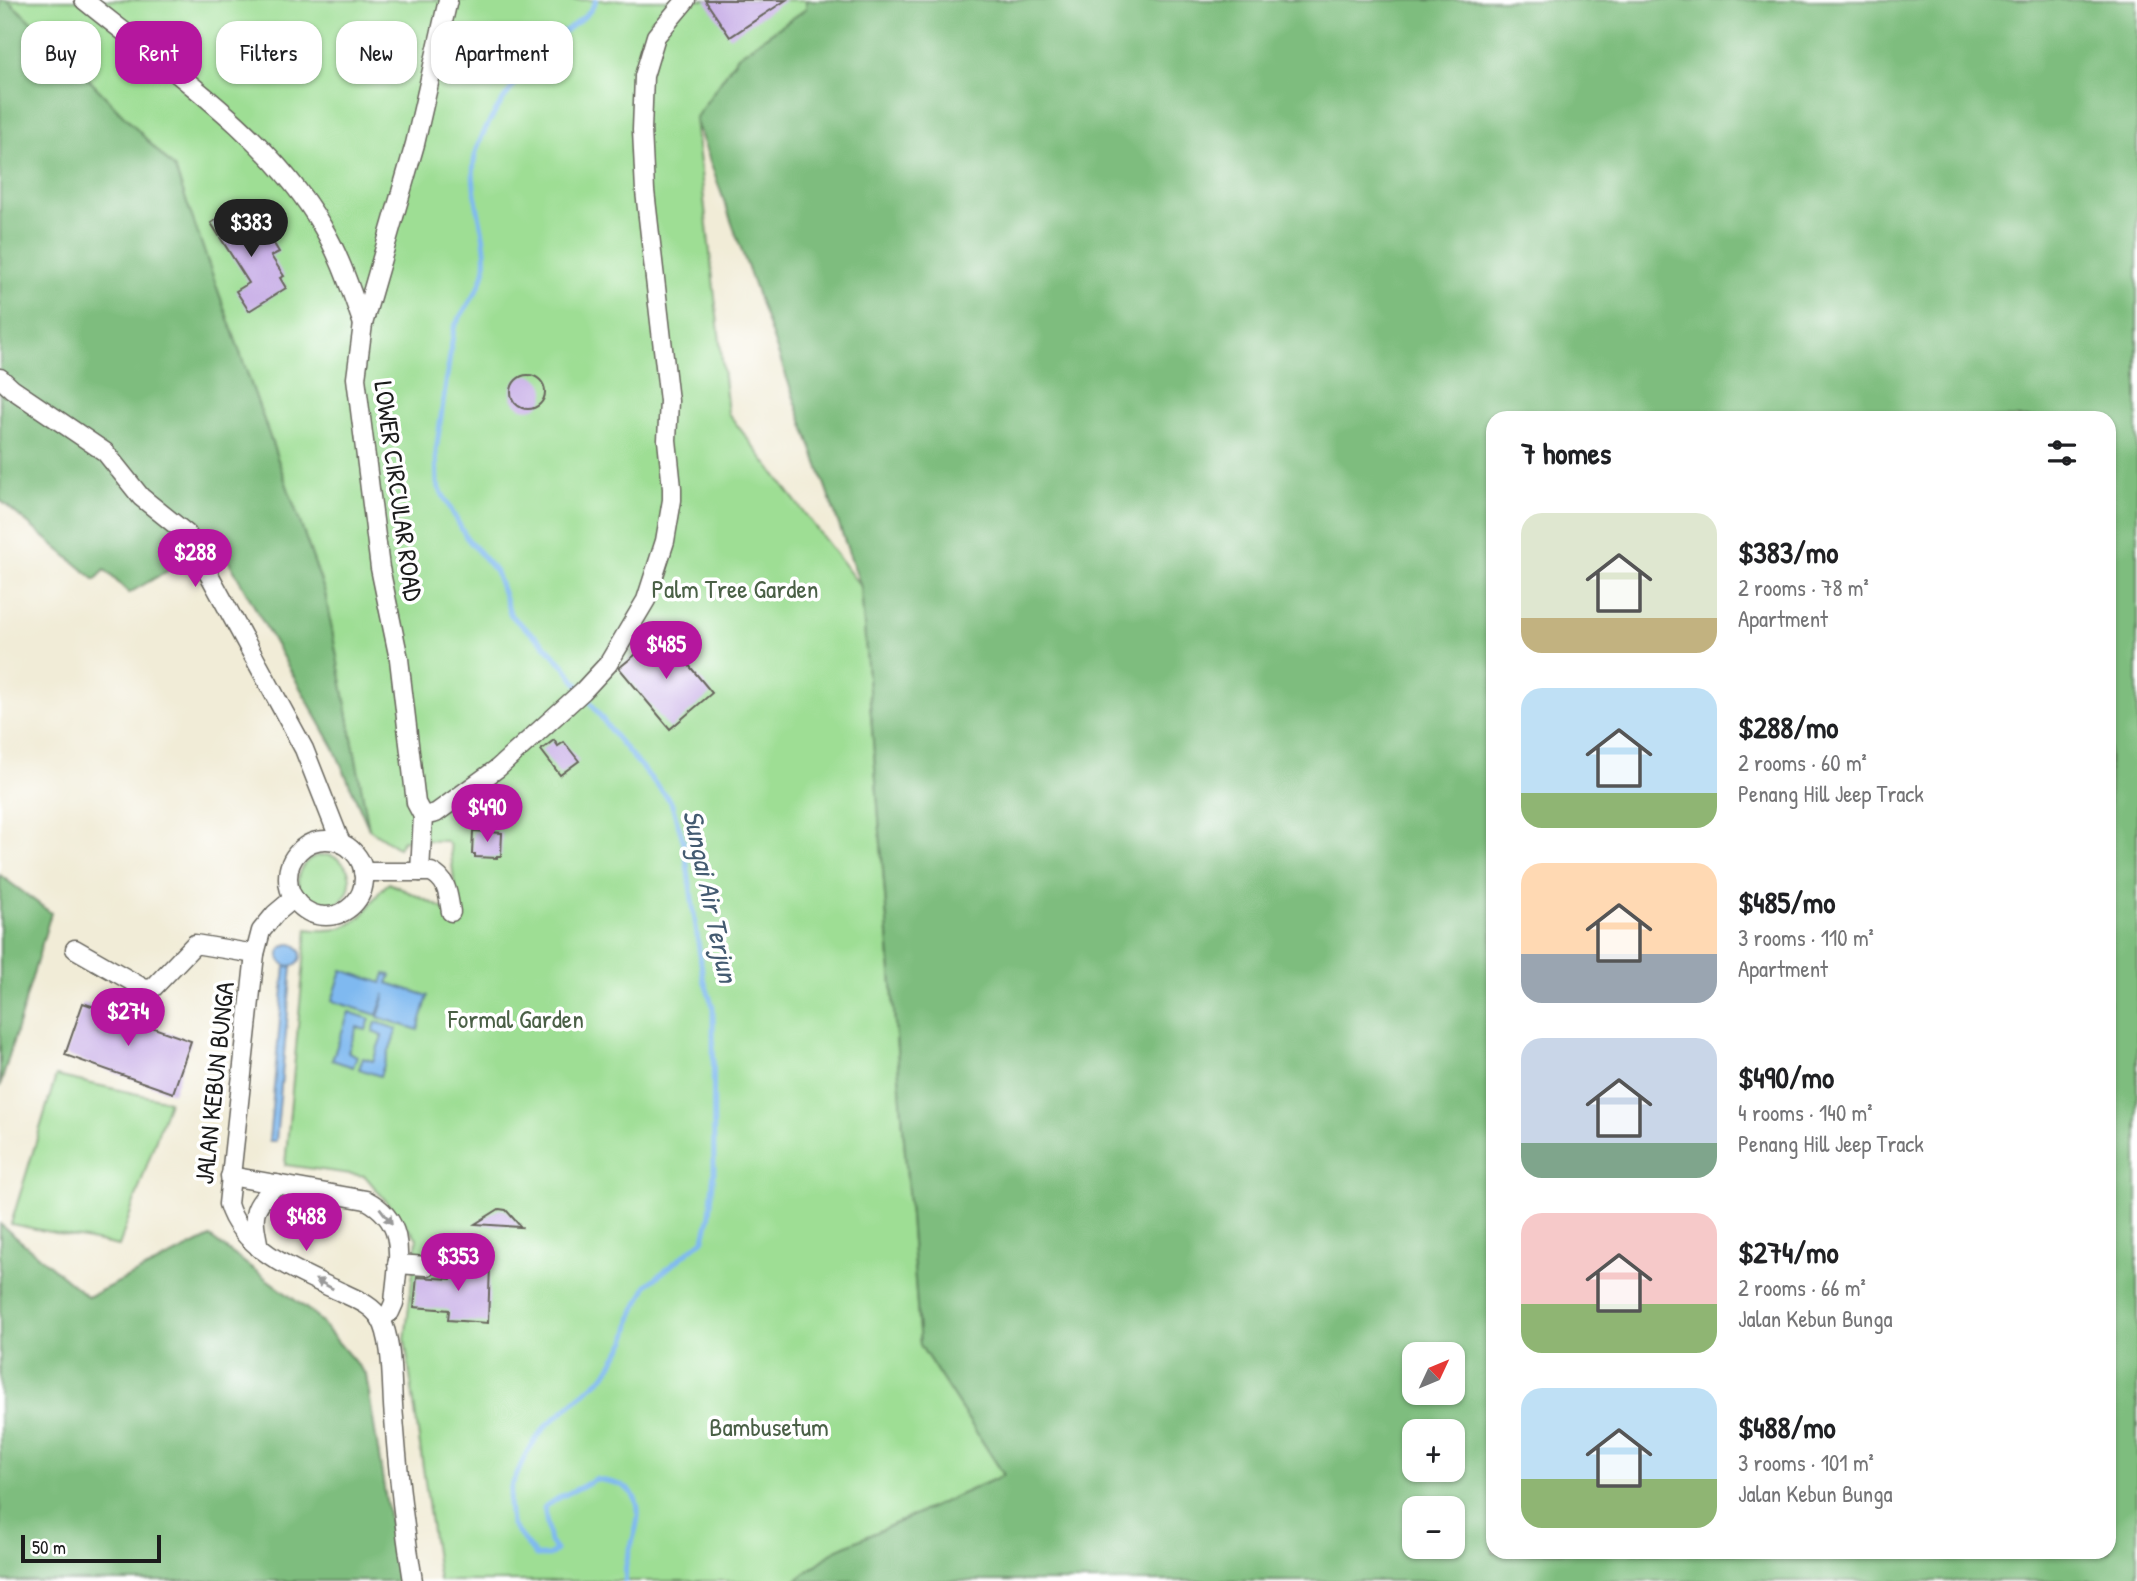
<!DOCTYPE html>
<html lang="en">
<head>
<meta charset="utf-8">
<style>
	:root { --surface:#fff; --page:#f2f2f2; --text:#202124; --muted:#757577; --accent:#b5179e }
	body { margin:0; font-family:"Patrick Hand",sans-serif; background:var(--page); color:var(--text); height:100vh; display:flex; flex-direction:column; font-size:26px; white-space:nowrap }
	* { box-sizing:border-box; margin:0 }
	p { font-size:23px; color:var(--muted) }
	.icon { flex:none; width:38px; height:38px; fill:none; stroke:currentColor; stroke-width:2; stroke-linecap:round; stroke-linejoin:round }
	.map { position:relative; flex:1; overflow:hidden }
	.drawer { position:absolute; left:1486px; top:411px; width:630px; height:1148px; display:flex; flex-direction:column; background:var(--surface); border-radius:21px; box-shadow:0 2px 5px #0004 }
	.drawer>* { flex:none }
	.banner { position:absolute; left:21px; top:21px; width:665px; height:63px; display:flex; gap:14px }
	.needle { width:46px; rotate:46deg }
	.controls { position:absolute; left:1402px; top:1342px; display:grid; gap:14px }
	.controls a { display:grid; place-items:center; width:63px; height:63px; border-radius:14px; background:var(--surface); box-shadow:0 2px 5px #0004; font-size:35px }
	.scale { position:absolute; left:21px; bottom:18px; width:140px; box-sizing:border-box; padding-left:7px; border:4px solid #1c1c1c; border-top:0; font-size:19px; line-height:24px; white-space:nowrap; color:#1c1c1c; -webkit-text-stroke:5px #fff; paint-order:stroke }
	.price { position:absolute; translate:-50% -60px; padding:0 16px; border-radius:24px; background:var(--accent); color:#fff; font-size:23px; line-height:46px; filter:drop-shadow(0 2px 4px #0008) }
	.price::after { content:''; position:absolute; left:50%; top:42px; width:21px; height:16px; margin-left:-10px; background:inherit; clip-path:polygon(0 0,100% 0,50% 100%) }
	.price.current { background:#222; color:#fff }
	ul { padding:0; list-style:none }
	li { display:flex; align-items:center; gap:21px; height:175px; padding:0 35px }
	li span { display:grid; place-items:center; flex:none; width:196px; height:140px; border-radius:21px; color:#555 }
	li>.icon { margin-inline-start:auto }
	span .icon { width:84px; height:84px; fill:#fffc; stroke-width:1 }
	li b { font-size:30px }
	h2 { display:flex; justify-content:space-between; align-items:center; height:84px; padding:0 35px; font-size:30px }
	.chip { padding:0 24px; border-radius:21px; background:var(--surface); box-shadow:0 2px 5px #0004; font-size:24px; line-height:63px }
	.chip.current { background:var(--accent); color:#fff }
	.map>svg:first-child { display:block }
	.green { fill:#9ede94; stroke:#5d7d58; stroke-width:2 }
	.forest { fill:#7ebd7e; stroke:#4d6c4d; stroke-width:2; fill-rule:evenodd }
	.water { fill:#7fb9f0; stroke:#4e6a86; stroke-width:2 }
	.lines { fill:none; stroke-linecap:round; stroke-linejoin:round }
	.stream { stroke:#7fb9f0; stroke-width:5 }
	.building { fill:#c6ace6 }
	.minor-casing { stroke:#67655d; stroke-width:21 }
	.minor { stroke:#fff; stroke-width:18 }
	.oneway { fill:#999 }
	.labels { text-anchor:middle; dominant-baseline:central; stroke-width:7; stroke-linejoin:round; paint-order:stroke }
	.street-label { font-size:26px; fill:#1c1c1c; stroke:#fff }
	.park-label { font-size:26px; fill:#4a6046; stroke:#fff }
	.water-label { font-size:28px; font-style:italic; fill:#445b71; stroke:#fff }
</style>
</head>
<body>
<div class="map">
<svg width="2137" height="1581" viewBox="0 0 2137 1581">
	<rect width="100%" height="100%" fill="#fff"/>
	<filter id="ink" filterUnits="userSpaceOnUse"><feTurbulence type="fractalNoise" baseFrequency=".0143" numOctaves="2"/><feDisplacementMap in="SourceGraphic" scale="14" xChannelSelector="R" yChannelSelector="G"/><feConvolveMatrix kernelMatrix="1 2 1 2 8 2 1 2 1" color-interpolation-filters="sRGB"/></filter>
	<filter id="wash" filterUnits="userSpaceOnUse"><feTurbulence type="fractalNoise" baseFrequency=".00686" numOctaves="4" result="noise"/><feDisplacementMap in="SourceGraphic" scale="28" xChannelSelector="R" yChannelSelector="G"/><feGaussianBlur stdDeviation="1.57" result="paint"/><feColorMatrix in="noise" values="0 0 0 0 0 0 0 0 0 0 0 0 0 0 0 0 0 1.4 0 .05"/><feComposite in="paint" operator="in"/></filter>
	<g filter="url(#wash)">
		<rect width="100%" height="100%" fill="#f1ecd7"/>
		<g class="green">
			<path d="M7,0H806V9L738,56L695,119L728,413L861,587L920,1345L1004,1475L836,1550L795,1581H439L405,1340L417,1238L365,1176L285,1165L307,929C327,932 349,930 364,913C372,903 377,892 389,883L458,915L450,846L446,841L403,840L398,848L369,829L325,593L175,169L43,32Z"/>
			<circle cx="324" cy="881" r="26"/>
			<polygon points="56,1076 169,1101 119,1246 11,1224"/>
		</g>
		<g class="forest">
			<polygon points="0,0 7,0 43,32 175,169 325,593 369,829 334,748 218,542 129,593 105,570 95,580 0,500"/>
			<path d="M806,0H2137V1581H795L836,1550L1004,1475L920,1345L861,587L695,119L738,56L806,9ZM2109,418V1552H1493V418ZM1452,1354V1393H1414V1354ZM1414,1432H1452V1470H1414ZM1414,1508H1452V1547H1414Z"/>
			<polygon points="0,875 51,913 0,1087"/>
			<polygon points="0,1224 88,1297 210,1237 315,1315 366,1375 399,1581 0,1581"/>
		</g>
		<g class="water">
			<circle cx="290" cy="955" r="11"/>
			<polygon points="285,966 292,967 276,1141 269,1141"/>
			<polygon points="342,970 382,983 385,974 391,975 388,983 428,996 418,1030 378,1017 385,994 377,1015 332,1001"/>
			<polygon points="349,1012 370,1019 366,1030 357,1027 348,1052 357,1056 353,1067 332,1060"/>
			<polygon points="376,1022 397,1029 380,1076 359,1069 363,1058 373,1061 382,1036 373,1032"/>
		</g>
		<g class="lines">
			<path class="stream" d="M596,0C589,18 573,24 558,36C531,59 488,115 477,149C464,186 489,231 485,266C482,291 464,307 454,328L436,451L437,484L466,537L496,572L511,616L542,642L565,667L614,735L671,802L684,843L703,977L713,1007L714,1171L710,1214L704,1239L647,1285L632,1316L626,1341L605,1375L545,1427L527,1452L511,1487L509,1502L511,1524L536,1556H549L556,1550L550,1542L544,1507C561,1494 577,1491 595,1479C604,1481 619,1482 626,1488C652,1507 629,1542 626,1565C625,1570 626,1576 625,1581"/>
		</g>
		<g id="blocks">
			<g class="building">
				<polygon points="705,0 786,0 730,37"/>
				<polygon points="234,209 241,220 245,217 257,238 267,232 279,252 271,256 284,276 280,278 286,288 249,311 236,291 249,283 211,223"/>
				<circle cx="528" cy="392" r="17"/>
				<polygon points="662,633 712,693 670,729 619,668"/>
				<polygon points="554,740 558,746 564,742 579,761 560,775 541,750"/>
				<polygon points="473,831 502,833 501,856 497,856 497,858 475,857 475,854 472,854"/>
				<polygon points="83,1003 191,1041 173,1093 65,1055"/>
				<polygon points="499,1209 506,1210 521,1227 475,1224"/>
				<polygon points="452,1263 490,1265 488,1323 448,1320 449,1310 414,1307 417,1277 451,1279"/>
			</g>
		</g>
	</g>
	<g filter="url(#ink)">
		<use href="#blocks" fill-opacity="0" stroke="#67655d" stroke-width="2"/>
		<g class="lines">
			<defs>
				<g id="minor">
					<path d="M84,0C164,65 270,136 322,226C340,256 351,291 363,324"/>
					<polyline points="0,378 12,389 105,452 141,497 187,534 304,749 341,843"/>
					<polyline points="423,816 436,813 498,768 583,691 608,664 646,600 665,541 672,500 672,488 667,440 669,401 645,191 642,130 644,76 656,36 686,0"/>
					<polyline points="423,816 416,803 399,659 380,568 356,378 363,324 415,144 448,0"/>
					<circle cx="326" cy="878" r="38"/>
					<path d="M363,872H431C448,880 448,895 451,912"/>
					<polyline points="420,872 423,816"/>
					<path d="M294,898L275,914L261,931L255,954L228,1204C241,1250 300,1273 341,1292C355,1299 371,1304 380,1318C394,1340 391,1392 394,1418C398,1472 404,1527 413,1581"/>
					<polyline points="75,949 145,989 153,988 195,944 255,954"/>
					<path d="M230,1176L366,1200C410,1223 397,1262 394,1303L390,1312L381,1319"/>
					<path d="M259,1248C252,1212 251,1210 277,1184"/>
					<polyline points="397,1264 427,1266 433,1260"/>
				</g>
			</defs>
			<use href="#minor" class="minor-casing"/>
			<use href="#minor" class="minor"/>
		</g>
		<defs><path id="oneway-solid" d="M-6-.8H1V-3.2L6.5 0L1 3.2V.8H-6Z" transform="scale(1.75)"/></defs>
		<g class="oneway">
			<use href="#oneway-solid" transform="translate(386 1216) rotate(52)"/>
			<use href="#oneway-solid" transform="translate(324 1284) rotate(-152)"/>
		</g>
	</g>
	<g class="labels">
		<g class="street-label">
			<text transform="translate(399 491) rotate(82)">LOWER CIRCULAR ROAD</text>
			<text transform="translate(214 1083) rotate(-84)">JALAN KEBUN BUNGA</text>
		</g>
		<g class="park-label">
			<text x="735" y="588">Palm Tree Garden</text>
			<text x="516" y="1018">Formal Garden</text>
			<text x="769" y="1426">Bambusetum</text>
		</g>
		<g class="water-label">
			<text transform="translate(711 896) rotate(78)">Sungai Air Terjun</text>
		</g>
	</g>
</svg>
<div class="controls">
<a><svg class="needle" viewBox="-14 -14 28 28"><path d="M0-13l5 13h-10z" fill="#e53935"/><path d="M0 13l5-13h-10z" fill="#757577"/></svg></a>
<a>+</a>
<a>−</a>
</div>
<div class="scale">50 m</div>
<b class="price current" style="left:251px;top:259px">$383</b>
<b class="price" style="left:195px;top:589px">$288</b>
<b class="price" style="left:666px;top:681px">$485</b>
<b class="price" style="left:487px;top:844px">$490</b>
<b class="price" style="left:128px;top:1048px">$274</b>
<b class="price" style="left:306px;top:1253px">$488</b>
<b class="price" style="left:458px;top:1293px">$353</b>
<div class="banner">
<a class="chip">Buy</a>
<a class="chip current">Rent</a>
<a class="chip">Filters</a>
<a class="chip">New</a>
<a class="chip">Apartment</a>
</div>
<section class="drawer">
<h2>7 homes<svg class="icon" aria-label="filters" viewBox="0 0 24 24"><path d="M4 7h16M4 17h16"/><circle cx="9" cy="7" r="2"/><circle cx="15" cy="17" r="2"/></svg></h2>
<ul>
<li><span style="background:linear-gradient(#dfe7d0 75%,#c2b280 0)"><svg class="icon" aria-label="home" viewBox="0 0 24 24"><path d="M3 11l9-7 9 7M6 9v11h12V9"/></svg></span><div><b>$383/mo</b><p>2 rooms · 78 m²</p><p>Apartment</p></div></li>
<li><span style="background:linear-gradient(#bfe0f5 75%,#8fb573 0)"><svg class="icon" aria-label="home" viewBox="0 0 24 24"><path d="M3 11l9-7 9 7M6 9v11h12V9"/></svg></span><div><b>$288/mo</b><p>2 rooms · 60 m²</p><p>Penang Hill Jeep Track</p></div></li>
<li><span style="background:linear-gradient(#ffd9b3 65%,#9aa5b1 0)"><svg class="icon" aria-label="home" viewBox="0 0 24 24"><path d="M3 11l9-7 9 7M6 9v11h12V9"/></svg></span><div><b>$485/mo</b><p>3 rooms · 110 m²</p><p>Apartment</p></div></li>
<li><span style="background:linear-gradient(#c9d6e8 75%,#7fa58c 0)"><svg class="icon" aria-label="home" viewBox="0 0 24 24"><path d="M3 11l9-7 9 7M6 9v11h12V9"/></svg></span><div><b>$490/mo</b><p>4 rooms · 140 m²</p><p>Penang Hill Jeep Track</p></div></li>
<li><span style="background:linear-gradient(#f6c9c9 65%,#8fb573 0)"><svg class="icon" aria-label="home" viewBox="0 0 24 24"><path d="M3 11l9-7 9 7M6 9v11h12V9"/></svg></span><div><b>$274/mo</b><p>2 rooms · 66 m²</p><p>Jalan Kebun Bunga</p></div></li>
<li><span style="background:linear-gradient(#bfe0f5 65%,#8fb573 0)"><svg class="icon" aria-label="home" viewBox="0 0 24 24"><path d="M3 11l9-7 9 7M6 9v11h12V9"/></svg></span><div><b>$488/mo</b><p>3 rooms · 101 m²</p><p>Jalan Kebun Bunga</p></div></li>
</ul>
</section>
</div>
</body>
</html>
